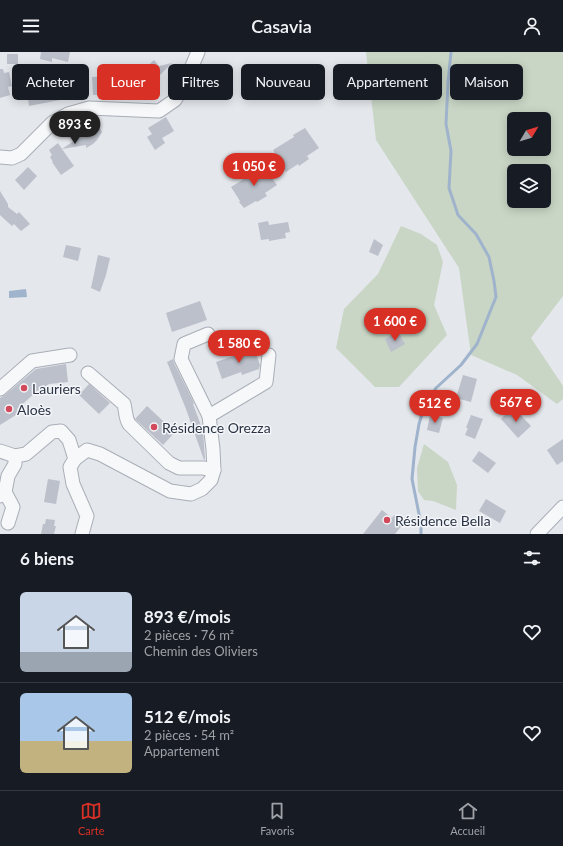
<!DOCTYPE html>
<html lang="fr">
<head>
<meta charset="utf-8">
<style>
	:root { --surface:#171b24; --page:#242831; --text:#f1f3f6; --muted:#9ea1a6; --line:#363941; --accent:#d93025 }
	body { margin:0; font-family:Lato,sans-serif; background:var(--page); color:var(--text); height:100vh; display:flex; flex-direction:column; font-size:15px; white-space:nowrap }
	* { box-sizing:border-box; margin:0 }
	p { font-size:13px; color:var(--muted) }
	.icon { flex:none; width:22px; height:22px; fill:none; stroke:currentColor; stroke-width:2; stroke-linecap:round; stroke-linejoin:round }
	.map { position:relative; height:482px; overflow:hidden }
	.sheet { display:flex; flex-direction:column; background:var(--surface); flex:1 }
	.sheet>* { flex:none }
	.top-card { position:absolute; left:12px; top:12px; width:539px; height:36px; display:flex; gap:8px }
	.needle { width:26px; rotate:52deg }
	.fabs { position:absolute; left:507px; top:60px; display:grid; gap:8px }
	.fabs a { display:grid; place-items:center; width:44px; height:44px; border-radius:6px; background:var(--surface); box-shadow:0 2px 10px #0003; font-size:20px }
	.price { position:absolute; translate:-50% -34px; padding:0 9px; border-radius:14px; background:var(--accent); color:#fff; font-size:13px; line-height:26px; filter:drop-shadow(0 1px 2px #0008) }
	.price::after { content:''; position:absolute; left:50%; top:24px; width:12px; height:9px; margin-left:-6px; background:inherit; clip-path:polygon(0 0,100% 0,50% 100%) }
	.price.on { background:#222; color:#fff }
	ul { padding:0; list-style:none }
	li { display:flex; align-items:center; gap:12px; height:100px; padding:0 20px }
	li+li { border-top:1px solid var(--line) }
	li span { display:grid; place-items:center; flex:none; width:112px; height:80px; border-radius:6px; color:#555 }
	li>.icon { margin-inline-start:auto }
	span .icon { width:48px; height:48px; fill:#fffc; stroke-width:1 }
	li b { font-size:17px }
	h2 { display:flex; justify-content:space-between; align-items:center; height:48px; padding:0 20px; font-size:17px }
	.pill { padding:0 14px; border-radius:6px; background:var(--surface); box-shadow:0 2px 10px #0003; font-size:14px; line-height:36px }
	.pill.on { background:var(--accent); color:#fff }
	header { display:flex; justify-content:space-between; align-items:center; height:52px; padding:0 20px; background:var(--surface); font-size:18px; font-weight:600 }
	.dock { display:flex; justify-content:space-around; align-items:center; height:56px; border-top:1px solid var(--line); background:var(--surface); font-size:11px; color:var(--muted) }
	.dock a { display:grid; justify-items:center; gap:2px }
	.dock .on { color:var(--accent) }
	.map>svg:first-child { display:block }
	.green { fill:#c9d6c5; fill-rule:evenodd }
	.water { fill:#9fb4cc }
	.lines { fill:none; stroke-linecap:round; stroke-linejoin:round }
	.stream { stroke:#9fb4cc; stroke-width:3 }
	.building { fill:#bbc0ca }
	.minor-casing { stroke:#a9aeb7; stroke-width:15 }
	.minor { stroke:#f7f8fa; stroke-width:13 }
	.poi-dot { fill:#d1495b; stroke:#f4f6f9; stroke-width:1.5 }
	.labels { text-anchor:middle; dominant-baseline:central; stroke-width:3; stroke-linejoin:round; paint-order:stroke }
	.poi-label { font-size:14px; fill:#2b3445; stroke:#f4f6f9; text-anchor:start }
</style>
</head>
<body>
<header><svg class="icon" aria-label="menu" viewBox="0 0 24 24"><path d="M4 6h16M4 12h16M4 18h16"/></svg>Casavia<svg class="icon" aria-label="person" viewBox="0 0 24 24"><circle cx="12" cy="8" r="4"/><path d="M4 21q1-7 8-7t8 7"/></svg></header>
<div class="map">
<svg width="563" height="482" viewBox="0 0 563 482">
	<rect width="100%" height="100%" fill="#e4e7ec"/>
	<g class="green">
		<path d="M366,0H563V244L531,286L563,334V347L557,352L517,323L471,303L459,216L376,88ZM514,67H544V97H514ZM514,119H544V149H514Z"/>
		<polygon points="401,174 421,182 437,193 443,210 434,253 447,283 399,335 375,335 336,296 344,257 378,222"/>
		<polygon points="424,392 448,410 457,433 456,458 433,449 424,448 418,439 417,416"/>
	</g>
	<polygon class="water" points="26,237 27,245 9,246 9,239"/>
	<g class="lines">
		<polyline class="stream" points="421,482 421,472 412,427 415,395 419,372 425,352 436,336 461,313 477,292 496,245 494,229 489,205 476,182 458,163 449,136 451,99 446,72 448,31 451,0"/>
	</g>
	<g class="building">
		<polygon points="41,0 70,0 68,10 52,6 52,10 40,7"/>
		<rect x="7" y="2" width="11" height="10"/>
		<polygon points="154,8 159,14 172,11 149,34 143,27 150,21 145,16"/>
		<polygon points="0,17 3,17 4,21 9,20 12,34 8,35 10,43 0,46"/>
		<polygon points="113,24 114,42 93,43 92,25"/>
		<polygon points="43,28 44,37 57,34 60,48 29,54 27,40 26,30"/>
		<polygon points="166,65 174,79 162,86 165,91 155,98 147,85 152,82 148,76"/>
		<polygon points="95,68 102,80 97,88 93,92 86,96 86,93 62,97 74,114 61,123 52,110 53,110 50,105 52,103 49,98 58,91 62,97 75,88 69,78 83,70 85,73"/>
		<polygon points="305,76 319,96 307,104 309,107 299,114 298,112 286,120 273,98 294,85 293,83"/>
		<polygon points="262,113 277,133 265,141 267,144 257,150 256,149 244,156 239,150 240,149 231,135 252,122 251,120"/>
		<polygon points="28,115 37,124 24,138 15,128"/>
		<polygon points="0,139 8,152 8,155 17,162 19,160 30,172 21,179 14,172 12,174 0,163"/>
		<polygon points="268,169 269,173 288,170 290,180 285,181 286,186 269,189 269,187 261,188 258,171"/>
		<polygon points="374,187 383,193 378,204 369,200"/>
		<polygon points="66,193 81,196 78,209 63,205"/>
		<polygon points="98,203 110,206 106,223 100,240 91,236"/>
		<polygon points="200,249 207,268 172,280 166,261"/>
		<polygon points="398,280 405,292 391,300 385,287"/>
		<polygon points="254,297 260,313 259,317 242,323 241,320 222,327 216,310"/>
		<polygon points="173,307 174,311 193,349 194,352 193,352 203,379 205,407 204,408 186,357 167,310"/>
		<polygon points="66,312 68,330 49,332 45,335 44,333 17,357 19,361 0,373 0,346 5,343 36,317"/>
		<polygon points="463,323 477,327 471,350 456,346"/>
		<polygon points="89,332 110,351 99,362 79,343"/>
		<polygon points="147,354 175,380 163,393 135,367"/>
		<polygon points="513,355 531,374 518,386 501,367"/>
		<polygon points="430,363 443,366 439,381 427,378"/>
		<polygon points="471,363 483,367 475,387 465,383 468,376 466,376"/>
		<polygon points="563,387 563,409 557,413 547,398"/>
		<polygon points="479,399 496,411 488,421 472,409"/>
		<polygon points="48,427 60,429 56,452 44,450"/>
		<polygon points="486,447 506,459 500,471 479,459"/>
		<polygon points="382,458 392,466 394,463 404,471 395,482 363,482"/>
		<polygon points="46,467 55,468 54,474 56,474 54,482 41,482 43,472 45,472"/>
	</g>
	<g class="lines">
		<defs>
			<g id="minor">
				<polyline points="0,105 12,106 21,102 52,71 68,62 89,56 159,59 175,48 184,33 198,0"/>
				<path d="M88,321L124,352C126,360 125,365 129,372L169,411L179,416H203L214,418"/>
				<polyline points="0,337 32,309 70,303"/>
				<polyline points="209,364 266,330 269,303"/>
				<polyline points="0,399 15,404"/>
				<polyline points="15,404 26,402 52,380 61,379 69,388 75,407"/>
				<polyline points="5,440 13,455 8,471"/>
				<polyline points="0,444 5,440 8,424 15,412 15,404"/>
				<polyline points="82,482 87,464 73,432 70,415 75,407 87,398 100,402 170,439 191,442 202,437 211,428 214,418 213,397 209,364 181,307 184,292 208,282"/>
				<polyline points="537,482 563,455"/>
			</g>
		</defs>
		<use href="#minor" class="minor-casing"/>
		<use href="#minor" class="minor"/>
	</g>
	<g class="poi-dot">
		<circle cx="24" cy="336" r="4"/>
		<circle cx="9" cy="357" r="4"/>
		<circle cx="154" cy="375" r="4"/>
		<circle cx="387" cy="468" r="4"/>
	</g>
	<g class="labels">
		<g class="poi-label">
			<text x="32" y="336">Lauriers</text>
			<text x="17" y="357">Aloès</text>
			<text x="162" y="375">Résidence Orezza</text>
			<text x="395" y="468">Résidence Bella</text>
		</g>
	</g>
</svg>
<div class="fabs">
<a><svg class="needle" viewBox="-14 -14 28 28"><path d="M0-13l5 13h-10z" fill="#e53935"/><path d="M0 13l5-13h-10z" fill="#9ea1a6"/></svg></a>
<a><svg class="icon" aria-label="layers" viewBox="0 0 24 24"><path d="M12 4l9 5-9 5-9-5zM3 14l9 5 9-5"/></svg></a>
</div>
<b class="price on" style="left:75px;top:93px">893 €</b>
<b class="price" style="left:254px;top:135px">1 050 €</b>
<b class="price" style="left:395px;top:290px">1 600 €</b>
<b class="price" style="left:239px;top:312px">1 580 €</b>
<b class="price" style="left:516px;top:371px">567 €</b>
<b class="price" style="left:435px;top:372px">512 €</b>
<div class="top-card">
<a class="pill">Acheter</a>
<a class="pill on">Louer</a>
<a class="pill">Filtres</a>
<a class="pill">Nouveau</a>
<a class="pill">Appartement</a>
<a class="pill">Maison</a>
</div>
</div>
<section class="sheet">
<h2>6 biens<svg class="icon" aria-label="filters" viewBox="0 0 24 24"><path d="M4 7h16M4 17h16"/><circle cx="9" cy="7" r="2"/><circle cx="15" cy="17" r="2"/></svg></h2>
<ul>
<li><span style="background:linear-gradient(#c9d6e8 75%,#9aa5b1 0)"><svg class="icon" aria-label="home" viewBox="0 0 24 24"><path d="M3 11l9-7 9 7M6 9v11h12V9"/></svg></span><div><b>893 €/mois</b><p>2 pièces · 76 m²</p><p>Chemin des Oliviers</p></div><svg class="icon" aria-label="heart" viewBox="0 0 24 24"><path d="M12 20l-8-8c-3-5 5-10 8-4 3-6 11-1 8 4z"/></svg></li>
<li><span style="background:linear-gradient(#a9c7e8 60%,#c2b280 0)"><svg class="icon" aria-label="home" viewBox="0 0 24 24"><path d="M3 11l9-7 9 7M6 9v11h12V9"/></svg></span><div><b>512 €/mois</b><p>2 pièces · 54 m²</p><p>Appartement</p></div><svg class="icon" aria-label="heart" viewBox="0 0 24 24"><path d="M12 20l-8-8c-3-5 5-10 8-4 3-6 11-1 8 4z"/></svg></li>
</ul>
</section>
<nav class="dock">
<a class="on"><svg class="icon" aria-label="map" viewBox="0 0 24 24"><path d="M3 6l6-2 6 2 6-2v14l-6 2-6-2-6 2zM9 4v14M15 6v14"/></svg>Carte</a>
<a><svg class="icon" aria-label="saved" viewBox="0 0 24 24"><path d="M7 4h10v16l-5-4-5 4z"/></svg>Favoris</a>
<a><svg class="icon" aria-label="home" viewBox="0 0 24 24"><path d="M3 11l9-7 9 7M6 9v11h12V9"/></svg>Accueil</a>
</nav>
</body>
</html>
